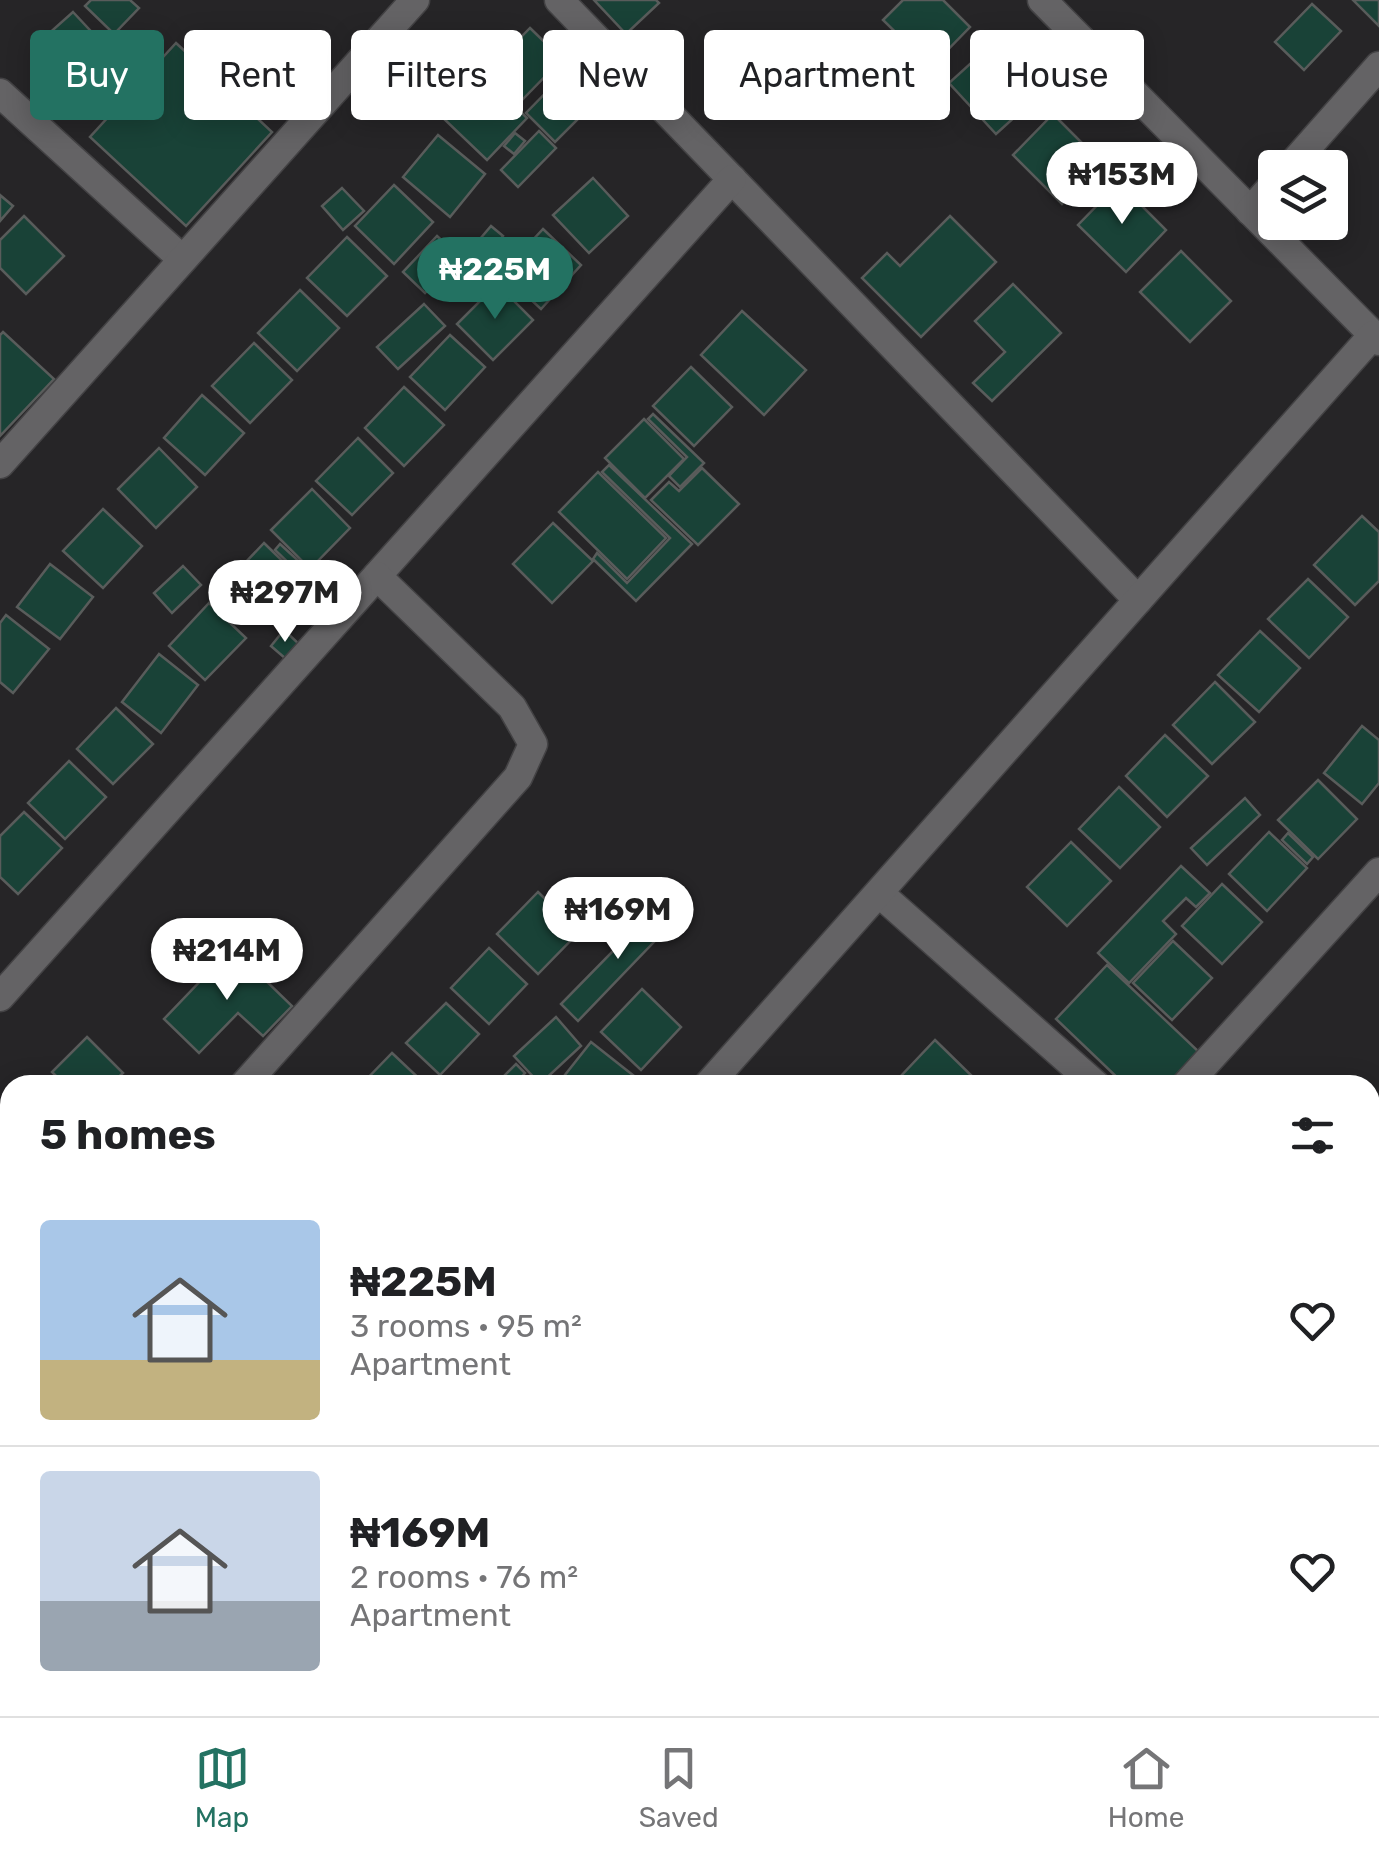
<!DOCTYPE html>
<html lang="en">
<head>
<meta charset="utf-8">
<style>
	:root { --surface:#fff; --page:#f2f2f2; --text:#202124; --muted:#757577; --line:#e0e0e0; --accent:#237262 }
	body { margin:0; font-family:Rubik,sans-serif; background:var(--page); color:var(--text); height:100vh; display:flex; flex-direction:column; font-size:38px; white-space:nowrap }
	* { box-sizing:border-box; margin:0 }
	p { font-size:32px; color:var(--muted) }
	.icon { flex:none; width:55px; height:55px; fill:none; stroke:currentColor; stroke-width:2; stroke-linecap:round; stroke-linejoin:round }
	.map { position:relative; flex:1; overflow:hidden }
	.side { position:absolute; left:0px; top:1075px; width:1380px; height:642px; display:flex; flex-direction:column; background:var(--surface); border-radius:30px 30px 0 0; box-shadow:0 5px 25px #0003 }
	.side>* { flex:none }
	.hud { position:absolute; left:30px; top:30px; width:1320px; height:90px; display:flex; gap:20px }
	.buttons { position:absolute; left:1258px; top:150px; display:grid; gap:20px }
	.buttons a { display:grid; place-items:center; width:90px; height:90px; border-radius:10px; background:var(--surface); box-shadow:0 5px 25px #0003; font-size:50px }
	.price { position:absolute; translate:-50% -85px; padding:0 22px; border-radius:35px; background:#fff; color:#222; font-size:32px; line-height:65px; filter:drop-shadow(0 2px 5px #0008) }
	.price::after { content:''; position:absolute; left:50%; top:60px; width:30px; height:22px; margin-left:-15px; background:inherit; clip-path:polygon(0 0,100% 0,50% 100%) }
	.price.current { background:var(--accent); color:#fff }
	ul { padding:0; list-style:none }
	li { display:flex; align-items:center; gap:30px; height:250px; padding:0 40px }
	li+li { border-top:2px solid var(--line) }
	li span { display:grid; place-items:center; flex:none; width:280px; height:200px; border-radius:10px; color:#555 }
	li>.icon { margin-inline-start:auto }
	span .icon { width:120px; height:120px; fill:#fffc; stroke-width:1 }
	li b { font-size:42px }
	h2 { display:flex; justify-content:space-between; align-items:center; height:120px; padding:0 40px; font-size:42px }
	.tag { padding:0 35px; border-radius:10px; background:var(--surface); box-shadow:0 5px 25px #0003; font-size:35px; line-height:90px }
	.tag.current { background:var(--accent); color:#fff }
	.tab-bar { display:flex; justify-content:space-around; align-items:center; height:140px; border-top:2px solid var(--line); background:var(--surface); font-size:28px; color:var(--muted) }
	.tab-bar a { display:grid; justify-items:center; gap:5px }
	.tab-bar .current { color:var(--accent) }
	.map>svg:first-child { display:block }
	.building { fill:#194237; stroke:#595c5b; stroke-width:2.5 }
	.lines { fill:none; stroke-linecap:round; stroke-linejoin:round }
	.minor-casing { stroke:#434244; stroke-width:31 }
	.primary-casing { stroke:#434244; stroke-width:31 }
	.minor { stroke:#646365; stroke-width:28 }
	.primary { stroke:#9b79b6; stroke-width:28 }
</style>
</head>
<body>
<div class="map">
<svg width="1379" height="1716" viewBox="0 0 1379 1716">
	<rect width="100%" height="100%" fill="#262527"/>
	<g class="building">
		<polygon points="91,0 130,0 139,8 114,34 85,6"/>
		<polygon points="594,0 656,0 659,3 626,34"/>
		<polygon points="903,0 943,0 970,27 931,67 883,20"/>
		<polygon points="1353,0 1379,0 1379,26"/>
		<polygon points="1312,4 1341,31 1304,70 1275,42"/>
		<polygon points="73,12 100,41 73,65 46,36"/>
		<polygon points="530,28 562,59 523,99 491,68"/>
		<polygon points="176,43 272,132 186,226 90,137"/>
		<polygon points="992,44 1039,95 996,134 949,83"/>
		<polygon points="460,54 527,118 487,160 420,96"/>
		<polygon points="571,67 601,96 555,142 526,113"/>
		<polygon points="1053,114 1102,163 1062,204 1013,155"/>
		<polygon points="539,131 556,148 518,187 501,170"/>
		<polygon points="515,133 525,141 514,154 504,146"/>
		<polygon points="438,135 485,174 450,217 403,177"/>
		<polygon points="593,178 628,216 589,253 553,215"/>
		<polygon points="1119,183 1166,230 1126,272 1078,225"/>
		<polygon points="394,185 433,222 394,264 355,226"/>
		<polygon points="342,188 364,211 343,230 322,206"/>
		<polygon points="0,195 13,206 0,221"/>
		<polygon points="24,216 64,256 26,294 0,268 0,240"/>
		<polygon points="950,216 996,262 921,337 862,278 887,253 900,266"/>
		<polygon points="491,226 503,236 487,256 474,246"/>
		<polygon points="543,229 581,265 541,309 502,273"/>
		<polygon points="437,236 459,256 425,293 403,272"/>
		<polygon points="347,237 387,276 347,316 307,278"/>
		<polygon points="1181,251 1231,301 1190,342 1140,292"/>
		<polygon points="497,284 533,320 493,360 457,324"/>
		<polygon points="1013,284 1061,333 992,401 973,383 1005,352 975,321"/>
		<polygon points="300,290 339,328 297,371 258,333"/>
		<polygon points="424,304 445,326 398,369 377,347"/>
		<polygon points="742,311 806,370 764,415 701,355"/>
		<polygon points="3,332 54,379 0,436 0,335"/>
		<polygon points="450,335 485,367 445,410 410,377"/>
		<polygon points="254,343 292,380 250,423 212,386"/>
		<polygon points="691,367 732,407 694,446 653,406"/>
		<polygon points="404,387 444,425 404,466 365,428"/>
		<polygon points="202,395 244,433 205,475 164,438"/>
		<polygon points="653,414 704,463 680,487 669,476 687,457 648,419"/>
		<polygon points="644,419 684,459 645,498 605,458"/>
		<polygon points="358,438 393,473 352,515 316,481"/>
		<polygon points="159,448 197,487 156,528 118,489"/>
		<polygon points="609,465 692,544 636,601 593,559 597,553 627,583 670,538 602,472"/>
		<polygon points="702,468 739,504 698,545 651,500 669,482 679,491"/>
		<polygon points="598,472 666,538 627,579 559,512"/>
		<polygon points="312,489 350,528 310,569 271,530"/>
		<polygon points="103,509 142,546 103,588 63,551"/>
		<polygon points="1362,516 1379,532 1379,581 1355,605 1314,565"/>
		<polygon points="553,523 593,561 552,603 513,564"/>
		<polygon points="264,543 302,580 260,623 223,586"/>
		<polygon points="280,544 305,567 299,573 275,550"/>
		<polygon points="50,564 93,597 60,639 17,607"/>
		<polygon points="183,566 201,585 172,613 154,593"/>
		<polygon points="1308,579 1348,617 1309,658 1268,619"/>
		<polygon points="209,603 246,638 205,680 169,646"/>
		<polygon points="6,615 49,649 13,693 0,682 0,623"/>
		<polygon points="284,630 299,644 286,659 271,646"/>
		<polygon points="1260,631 1300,668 1259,712 1218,675"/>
		<polygon points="159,654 198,685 161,733 122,702"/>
		<polygon points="1215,682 1255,722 1212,764 1173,725"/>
		<polygon points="116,708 153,744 113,784 77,749"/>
		<polygon points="1362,726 1379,740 1379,783 1362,804 1324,773"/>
		<polygon points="1165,735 1208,776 1167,817 1126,776"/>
		<polygon points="69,761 106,797 65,839 28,803"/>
		<polygon points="1318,780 1357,819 1318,859 1278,820"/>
		<polygon points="1119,787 1160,827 1120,868 1079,829"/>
		<polygon points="1245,798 1260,815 1207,865 1191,848"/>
		<polygon points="24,812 62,848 18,894 0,877 0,836"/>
		<polygon points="1269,832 1307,868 1267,911 1229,874"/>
		<polygon points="1288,833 1313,857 1307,864 1282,840"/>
		<polygon points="1071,842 1111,881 1067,926 1027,887"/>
		<polygon points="1181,866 1210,893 1196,907 1186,898 1163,921 1176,934 1129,983 1098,953"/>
		<polygon points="1222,884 1262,922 1222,964 1182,926"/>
		<polygon points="538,892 579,932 538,974 497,934"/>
		<polygon points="660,903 676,919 578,1021 561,1004"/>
		<polygon points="1173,941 1212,978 1172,1020 1133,983"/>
		<polygon points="232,948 292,1006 263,1036 238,1013 199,1053 164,1019"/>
		<polygon points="489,948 527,984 489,1024 451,988"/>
		<polygon points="1107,965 1199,1052 1167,1085 1125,1085 1056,1019"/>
		<polygon points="642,989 681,1027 641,1070 601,1032"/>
		<polygon points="446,1003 479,1034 440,1075 406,1043"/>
		<polygon points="556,1017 581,1046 540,1084 514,1056"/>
		<polygon points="87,1037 123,1073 110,1085 65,1085 52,1072"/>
		<polygon points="935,1040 977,1081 973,1085 908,1085 900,1077"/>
		<polygon points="591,1042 634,1076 626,1085 557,1085"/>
		<polygon points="392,1053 426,1085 361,1085"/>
		<polygon points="516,1064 525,1073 514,1085 495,1085"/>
		<polygon points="2,1136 10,1145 10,1233 0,1223"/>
		<polygon points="316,1708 365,1708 356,1716 324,1716"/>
		<polygon points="489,1708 507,1708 516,1716 481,1716"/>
		<polygon points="911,1708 955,1708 963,1716 902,1716"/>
		<polygon points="979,1708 998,1708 1007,1716 971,1716"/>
	</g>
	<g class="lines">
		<defs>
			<g id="minor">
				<polyline points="559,0 1138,600"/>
				<polyline points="1042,0 1379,341"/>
				<polyline points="0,93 182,259"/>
				<polyline points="1289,168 1379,66"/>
				<polyline points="1250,211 1275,183"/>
				<polyline points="0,464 415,0"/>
				<polyline points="879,893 1096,1085"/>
				<polyline points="0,997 732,179"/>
				<polyline points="244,1085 518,777 533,744 512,707 377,576"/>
				<polyline points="708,1085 1373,335"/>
				<polyline points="1186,1085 1379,872"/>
				<polyline points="1370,1335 1379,1343"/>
				<polyline points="0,1359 10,1348"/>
				<polyline points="0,1395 10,1404"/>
				<polyline points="1370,1405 1379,1394"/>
				<polyline points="773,1708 782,1716"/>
				<polyline points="148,1716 156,1708"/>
				<polyline points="619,1716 626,1708"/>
				<polyline points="1092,1716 1100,1708"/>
			</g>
			<polyline id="primary" points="1370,1700 1379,1690"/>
		</defs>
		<use href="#minor" class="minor-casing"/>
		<use href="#primary" class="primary-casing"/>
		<use href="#minor" class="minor"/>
		<use href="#primary" class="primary"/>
	</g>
</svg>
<div class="buttons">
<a><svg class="icon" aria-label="layers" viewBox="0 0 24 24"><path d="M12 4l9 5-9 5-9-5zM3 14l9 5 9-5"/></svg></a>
</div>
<b class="price" style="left:1122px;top:227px">₦153M</b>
<b class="price current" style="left:495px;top:322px">₦225M</b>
<b class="price" style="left:285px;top:645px">₦297M</b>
<b class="price" style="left:618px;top:962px">₦169M</b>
<b class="price" style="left:227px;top:1003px">₦214M</b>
<div class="hud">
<a class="tag current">Buy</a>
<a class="tag">Rent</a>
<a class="tag">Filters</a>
<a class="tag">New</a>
<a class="tag">Apartment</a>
<a class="tag">House</a>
</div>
<section class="side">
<h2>5 homes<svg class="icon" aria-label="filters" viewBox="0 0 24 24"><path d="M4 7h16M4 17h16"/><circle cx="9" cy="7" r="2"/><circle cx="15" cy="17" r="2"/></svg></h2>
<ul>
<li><span style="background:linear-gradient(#a9c7e8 70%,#c2b280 0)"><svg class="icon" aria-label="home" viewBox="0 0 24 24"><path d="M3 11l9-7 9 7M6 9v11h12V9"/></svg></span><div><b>₦225M</b><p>3 rooms · 95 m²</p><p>Apartment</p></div><svg class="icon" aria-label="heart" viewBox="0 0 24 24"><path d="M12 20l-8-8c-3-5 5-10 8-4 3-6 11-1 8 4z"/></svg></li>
<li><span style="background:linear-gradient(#c9d6e8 65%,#9aa5b1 0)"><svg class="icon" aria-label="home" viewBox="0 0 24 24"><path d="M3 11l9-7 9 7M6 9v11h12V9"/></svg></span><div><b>₦169M</b><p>2 rooms · 76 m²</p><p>Apartment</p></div><svg class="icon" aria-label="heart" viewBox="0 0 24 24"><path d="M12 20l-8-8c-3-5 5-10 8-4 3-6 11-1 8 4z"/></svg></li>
</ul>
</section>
</div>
<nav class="tab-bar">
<a class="current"><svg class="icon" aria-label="map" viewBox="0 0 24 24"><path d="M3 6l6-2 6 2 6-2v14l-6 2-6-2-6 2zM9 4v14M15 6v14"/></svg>Map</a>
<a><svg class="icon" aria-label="saved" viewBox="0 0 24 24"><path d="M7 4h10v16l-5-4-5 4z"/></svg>Saved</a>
<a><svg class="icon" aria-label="home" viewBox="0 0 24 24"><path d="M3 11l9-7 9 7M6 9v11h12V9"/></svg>Home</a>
</nav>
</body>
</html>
